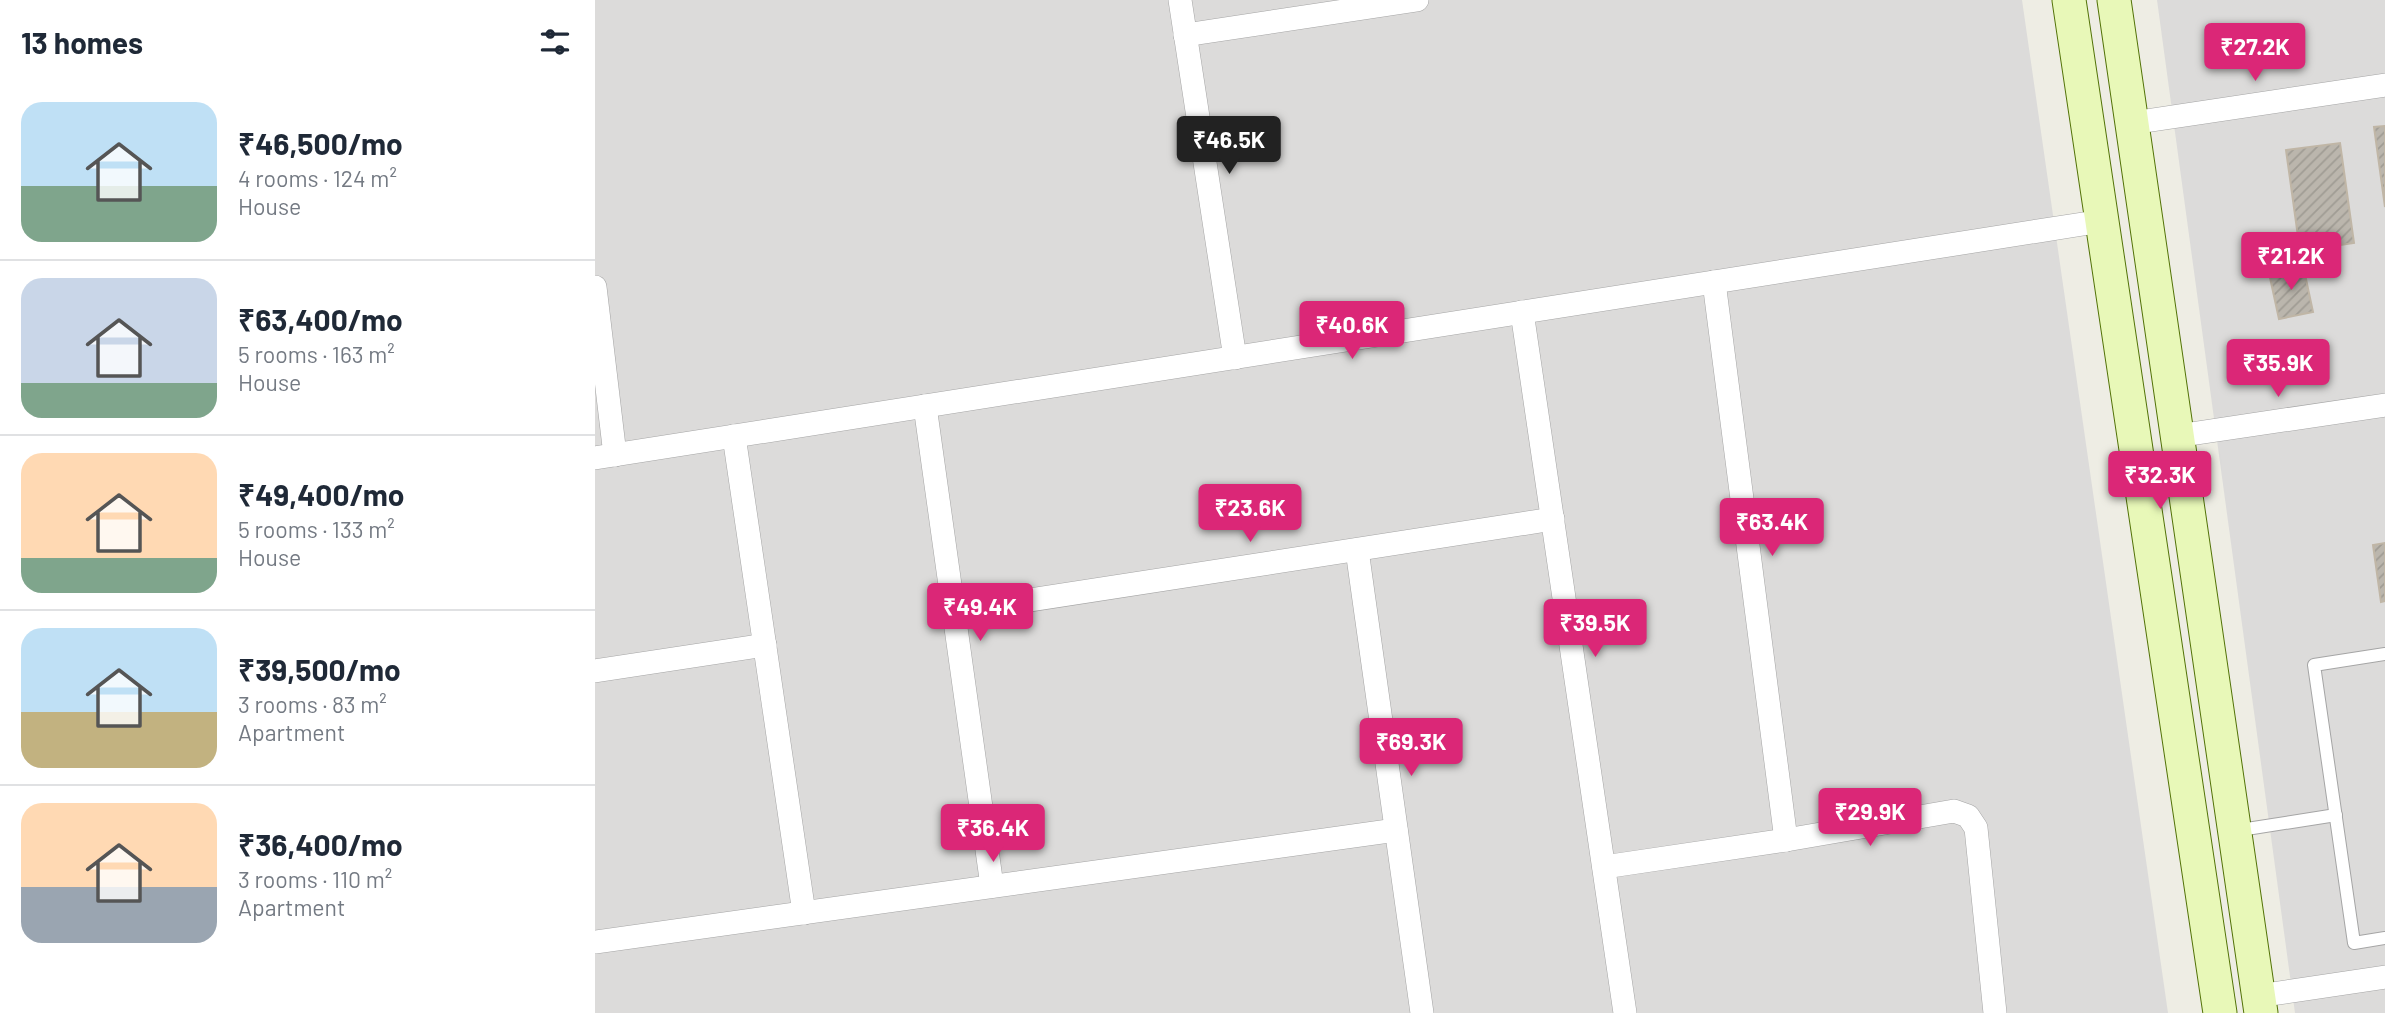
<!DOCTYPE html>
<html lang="en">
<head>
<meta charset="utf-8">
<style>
	:root { --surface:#fff; --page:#f6f6f7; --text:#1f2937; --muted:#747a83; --line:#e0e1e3; --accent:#db2777 }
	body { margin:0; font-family:Barlow,sans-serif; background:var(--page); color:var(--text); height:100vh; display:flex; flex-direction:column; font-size:26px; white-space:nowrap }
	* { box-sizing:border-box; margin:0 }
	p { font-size:23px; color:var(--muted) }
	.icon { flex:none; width:38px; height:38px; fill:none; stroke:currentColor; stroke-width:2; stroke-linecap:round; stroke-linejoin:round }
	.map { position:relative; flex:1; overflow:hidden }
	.sheet { display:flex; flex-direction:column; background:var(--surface); width:595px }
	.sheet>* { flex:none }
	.price { position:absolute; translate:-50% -60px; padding:0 16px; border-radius:7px; background:var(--accent); color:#fff; font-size:23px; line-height:46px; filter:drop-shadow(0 2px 4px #0008) }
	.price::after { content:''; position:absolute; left:50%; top:42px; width:21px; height:16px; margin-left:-10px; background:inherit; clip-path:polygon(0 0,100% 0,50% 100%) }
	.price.current { background:#222; color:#fff }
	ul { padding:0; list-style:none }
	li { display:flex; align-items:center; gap:21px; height:175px; padding:0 21px }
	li+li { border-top:2px solid var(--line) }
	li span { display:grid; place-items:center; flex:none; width:196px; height:140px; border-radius:21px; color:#555 }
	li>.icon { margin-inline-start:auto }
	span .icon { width:84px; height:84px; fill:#fffc; stroke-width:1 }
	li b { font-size:30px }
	h2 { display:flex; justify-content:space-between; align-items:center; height:84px; padding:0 21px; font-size:30px }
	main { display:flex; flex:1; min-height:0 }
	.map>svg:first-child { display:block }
	.residential { fill:#dcdbda }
	.building { fill:url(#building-hatch); stroke:#c0b6a6; stroke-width:2 }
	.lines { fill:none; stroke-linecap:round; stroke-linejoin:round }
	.lane-casing { stroke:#a5a5a5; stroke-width:14 }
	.street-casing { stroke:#a5a5a5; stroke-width:24 }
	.secondary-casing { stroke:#527207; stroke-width:35 }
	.lane { stroke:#fff; stroke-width:12 }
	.street { stroke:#fff; stroke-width:23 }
	.secondary { stroke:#e8f8b8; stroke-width:33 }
</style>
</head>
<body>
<main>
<section class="sheet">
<h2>13 homes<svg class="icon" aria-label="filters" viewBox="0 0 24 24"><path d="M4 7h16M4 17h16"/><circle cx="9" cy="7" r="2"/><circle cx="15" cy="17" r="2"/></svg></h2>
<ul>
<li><span style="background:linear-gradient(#bfe0f5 60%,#7fa58c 0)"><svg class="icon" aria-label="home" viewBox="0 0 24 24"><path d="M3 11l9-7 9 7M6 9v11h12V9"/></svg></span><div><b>₹46,500/mo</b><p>4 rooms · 124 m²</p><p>House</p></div></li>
<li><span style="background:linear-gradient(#c9d6e8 75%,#7fa58c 0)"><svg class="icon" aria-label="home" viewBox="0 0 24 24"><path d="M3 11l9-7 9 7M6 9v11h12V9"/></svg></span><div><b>₹63,400/mo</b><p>5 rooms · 163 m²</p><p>House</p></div></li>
<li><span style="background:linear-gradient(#ffd9b3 75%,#7fa58c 0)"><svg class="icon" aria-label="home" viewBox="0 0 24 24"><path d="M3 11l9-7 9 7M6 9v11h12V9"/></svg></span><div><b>₹49,400/mo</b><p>5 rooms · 133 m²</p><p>House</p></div></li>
<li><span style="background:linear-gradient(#bfe0f5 60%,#c2b280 0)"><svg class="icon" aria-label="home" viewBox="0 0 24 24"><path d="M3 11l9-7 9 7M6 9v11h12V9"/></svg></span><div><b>₹39,500/mo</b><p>3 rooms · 83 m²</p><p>Apartment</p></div></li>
<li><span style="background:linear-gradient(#ffd9b3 60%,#9aa5b1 0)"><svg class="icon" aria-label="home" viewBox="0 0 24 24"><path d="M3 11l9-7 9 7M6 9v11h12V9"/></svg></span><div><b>₹36,400/mo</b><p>3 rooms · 110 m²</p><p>Apartment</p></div></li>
</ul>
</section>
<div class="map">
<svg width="1790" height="1013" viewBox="0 0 1790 1013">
	<defs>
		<pattern id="building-hatch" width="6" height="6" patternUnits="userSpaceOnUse" patternTransform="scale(1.75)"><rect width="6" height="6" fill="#bbb6ad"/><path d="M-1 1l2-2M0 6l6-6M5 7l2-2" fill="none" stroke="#a09c94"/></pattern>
	</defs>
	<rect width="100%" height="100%" fill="#eeede4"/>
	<g class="residential">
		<polygon points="0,0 1427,0 1573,1013 0,1013"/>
		<polygon points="1562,0 1790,0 1790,1013 1700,1013"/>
	</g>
	<g class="building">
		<polygon points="1790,126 1790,207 1779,127"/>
		<polygon points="1745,143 1759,243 1705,251 1691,150"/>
		<polygon points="1708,265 1718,312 1684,319 1674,273"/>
		<polygon points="1790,543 1790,601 1786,602 1778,545"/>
	</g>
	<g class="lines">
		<defs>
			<g id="lane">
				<polyline points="1790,654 1719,665 1759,943 1790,938"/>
				<polyline points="1639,831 1741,815"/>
			</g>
			<g id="street">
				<polyline points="585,0 640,358"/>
				<polyline points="590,35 822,0"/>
				<polyline points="1537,123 1790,85"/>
				<polyline points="1119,282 1191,840"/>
				<polyline points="0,287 20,455"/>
				<polyline points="927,312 1030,1013"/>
				<polyline points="330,406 397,886"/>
				<polyline points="139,436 209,913"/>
				<polyline points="1582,436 1790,405"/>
				<polyline points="0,458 1507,221"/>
				<polyline points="762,550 827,1013"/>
				<polyline points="358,612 958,519"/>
				<polyline points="0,671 170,645"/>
				<polyline points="1009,867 1191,840 1359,811 1373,816 1381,828 1400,1013"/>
				<polyline points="0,942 801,830"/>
				<polyline points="1663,996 1790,977"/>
			</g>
			<g id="secondary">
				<polyline points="1474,0 1625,1013"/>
				<polyline points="1519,0 1666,1013"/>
			</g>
		</defs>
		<use href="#lane" class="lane-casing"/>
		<use href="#street" class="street-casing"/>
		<use href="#secondary" class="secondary-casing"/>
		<use href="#lane" class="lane"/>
		<use href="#street" class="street"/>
		<use href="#secondary" class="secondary"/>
	</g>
</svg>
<b class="price" style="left:1660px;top:83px">₹27.2K</b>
<b class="price current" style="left:634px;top:176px">₹46.5K</b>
<b class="price" style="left:1696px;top:292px">₹21.2K</b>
<b class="price" style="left:757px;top:361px">₹40.6K</b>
<b class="price" style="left:1683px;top:399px">₹35.9K</b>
<b class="price" style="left:1565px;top:511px">₹32.3K</b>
<b class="price" style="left:655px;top:544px">₹23.6K</b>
<b class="price" style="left:1177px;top:558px">₹63.4K</b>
<b class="price" style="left:385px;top:643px">₹49.4K</b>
<b class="price" style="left:1000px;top:659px">₹39.5K</b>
<b class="price" style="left:816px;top:778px">₹69.3K</b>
<b class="price" style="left:1275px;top:848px">₹29.9K</b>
<b class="price" style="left:398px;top:864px">₹36.4K</b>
</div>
</main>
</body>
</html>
